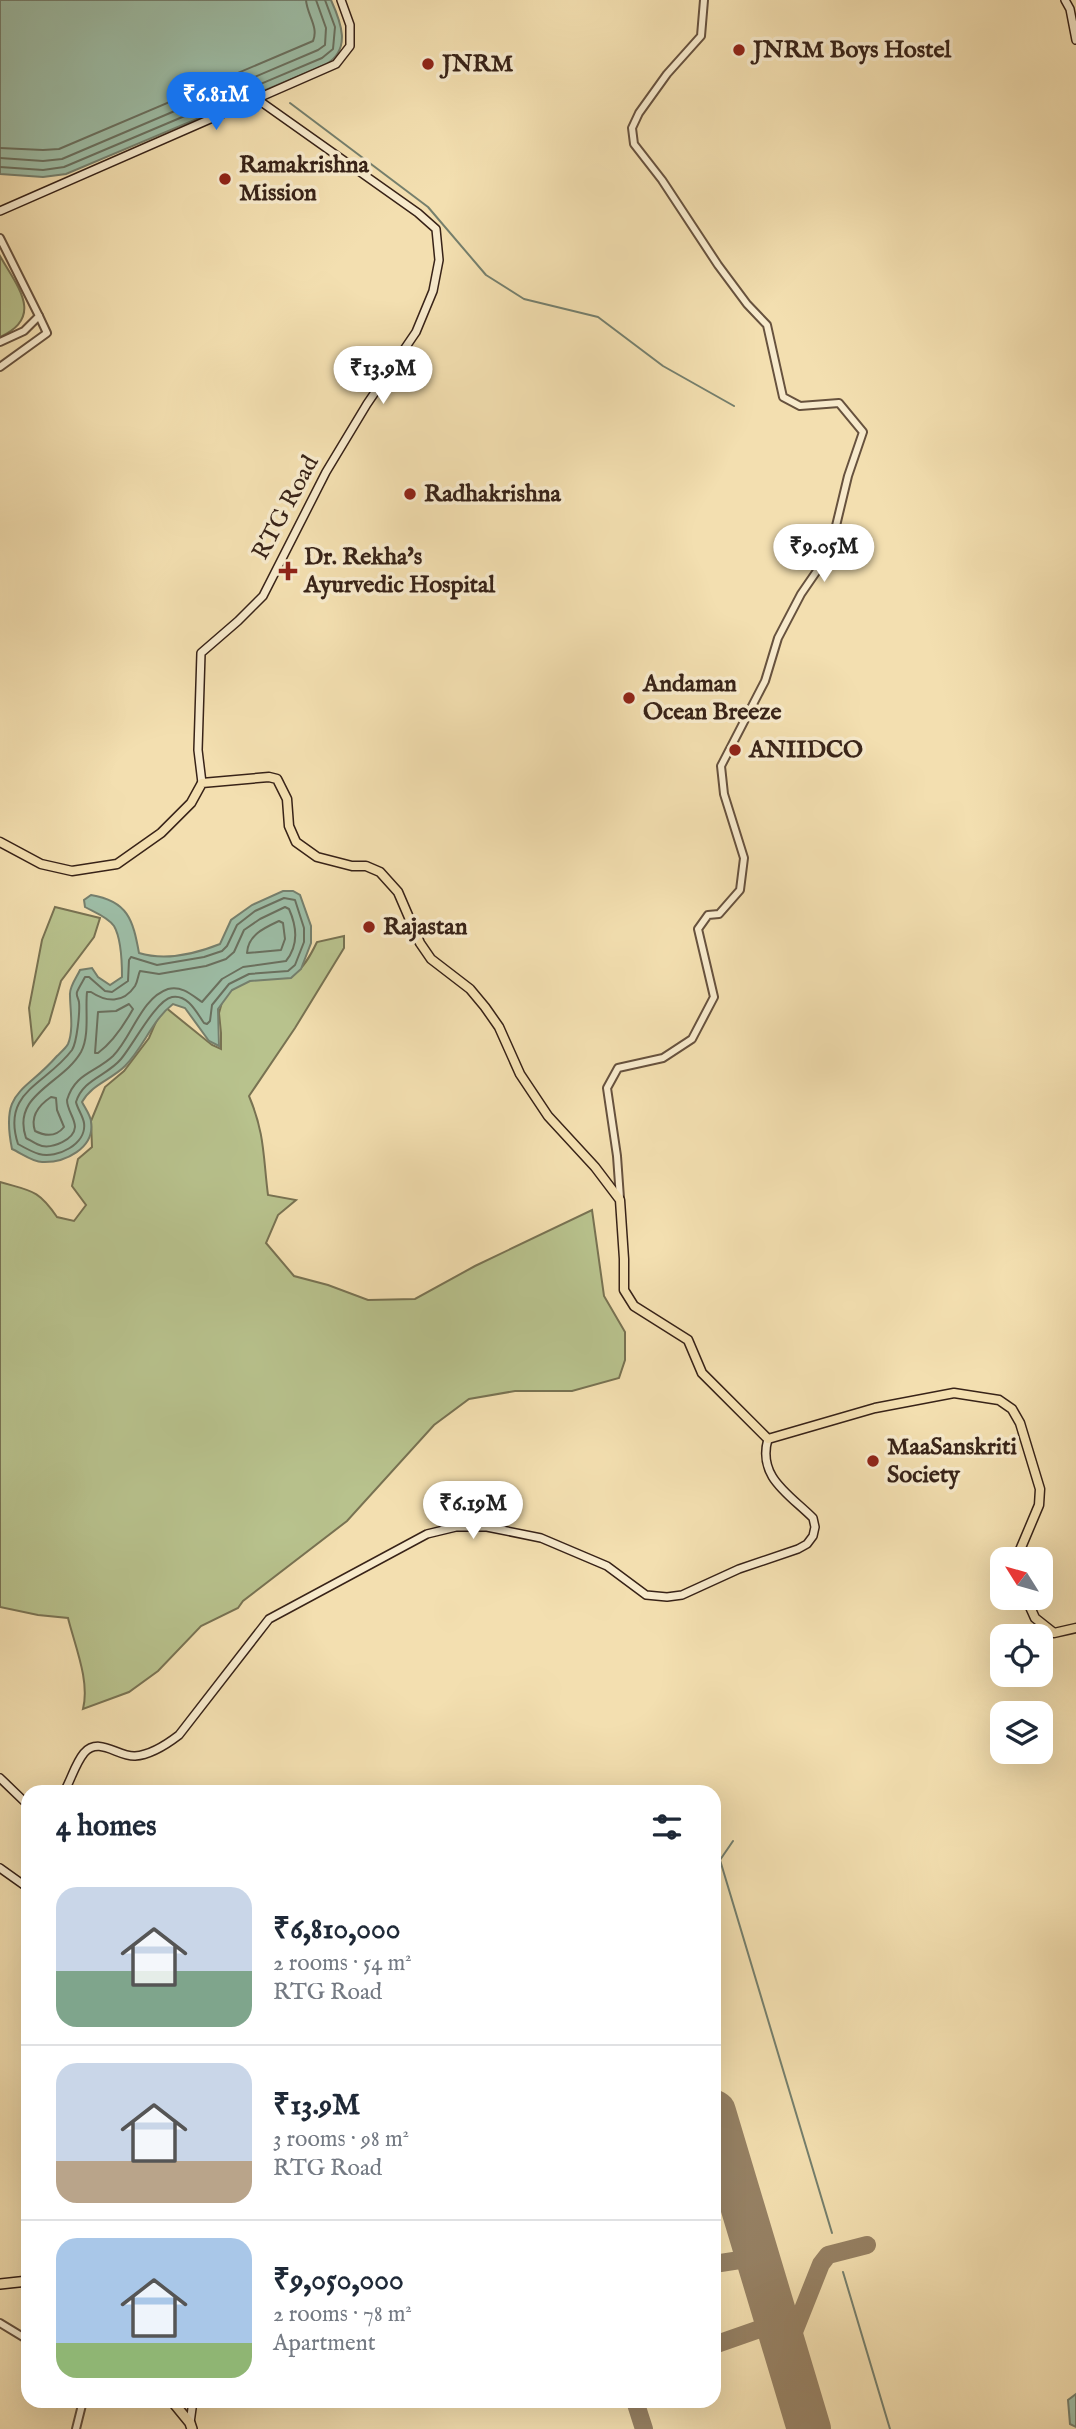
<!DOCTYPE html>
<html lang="en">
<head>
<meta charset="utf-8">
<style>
	:root { --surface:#fff; --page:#f6f6f7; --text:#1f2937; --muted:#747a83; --line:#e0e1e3; --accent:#1a73e8 }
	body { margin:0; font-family:"IM FELL English",serif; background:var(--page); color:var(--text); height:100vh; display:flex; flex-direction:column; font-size:26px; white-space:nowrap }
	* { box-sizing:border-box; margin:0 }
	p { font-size:23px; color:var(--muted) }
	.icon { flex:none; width:38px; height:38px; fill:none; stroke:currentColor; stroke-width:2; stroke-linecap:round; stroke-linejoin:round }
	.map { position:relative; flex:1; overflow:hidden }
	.sheet { position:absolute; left:21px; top:1785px; width:700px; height:623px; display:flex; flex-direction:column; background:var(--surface); border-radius:21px; box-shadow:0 7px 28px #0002 }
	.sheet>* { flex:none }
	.needle { width:46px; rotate:307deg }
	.buttons { position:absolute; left:990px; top:1547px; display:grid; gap:14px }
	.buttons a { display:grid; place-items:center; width:63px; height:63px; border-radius:14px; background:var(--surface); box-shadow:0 7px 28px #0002; font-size:35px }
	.price { position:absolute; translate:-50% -60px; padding:0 16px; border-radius:24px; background:#fff; color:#222; font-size:23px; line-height:46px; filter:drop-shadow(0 2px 4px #0008) }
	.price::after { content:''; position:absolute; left:50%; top:42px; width:21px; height:16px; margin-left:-10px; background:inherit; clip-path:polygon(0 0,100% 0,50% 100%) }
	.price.on { background:var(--accent); color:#fff }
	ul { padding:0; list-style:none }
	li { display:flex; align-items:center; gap:21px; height:175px; padding:0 35px }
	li+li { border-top:2px solid var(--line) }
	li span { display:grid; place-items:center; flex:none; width:196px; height:140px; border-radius:21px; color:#555 }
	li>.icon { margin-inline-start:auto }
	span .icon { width:84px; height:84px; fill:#fffc; stroke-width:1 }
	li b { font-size:30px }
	h2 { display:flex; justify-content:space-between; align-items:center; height:84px; padding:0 35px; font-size:30px }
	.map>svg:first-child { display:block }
	.green { fill:#b8c28d; stroke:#787252; stroke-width:2 }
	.water { fill:#9dbda6; stroke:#757f6d; stroke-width:2 }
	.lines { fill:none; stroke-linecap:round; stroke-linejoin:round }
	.shore { stroke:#6a705f; stroke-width:2 }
	.stream { stroke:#757f6d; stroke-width:2 }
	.taxiway { stroke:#968164; stroke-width:18 }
	.runway { stroke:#968164; stroke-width:44 }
	.tertiary-casing { stroke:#67523e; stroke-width:10 }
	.secondary-casing { stroke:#382318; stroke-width:10 }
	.primary-casing { stroke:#382318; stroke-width:11 }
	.trunk-casing { stroke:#382318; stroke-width:12 }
	.tertiary { stroke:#f7eacc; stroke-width:6 }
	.secondary { stroke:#f7eacc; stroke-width:7 }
	.primary { stroke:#f3dfb0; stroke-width:8 }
	.trunk { stroke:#f3dfb0; stroke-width:9 }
	.poi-dot { fill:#8f2418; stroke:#f7eacc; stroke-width:2.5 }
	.labels { text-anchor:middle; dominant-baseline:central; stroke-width:7; stroke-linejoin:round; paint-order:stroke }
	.poi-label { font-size:24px; font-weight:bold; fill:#382318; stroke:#f7eacc; text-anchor:start }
	.street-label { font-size:24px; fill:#382318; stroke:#f7eacc }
</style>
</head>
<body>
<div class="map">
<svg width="1076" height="2429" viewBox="0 0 1076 2429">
	<rect width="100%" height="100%" fill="#f3dfb0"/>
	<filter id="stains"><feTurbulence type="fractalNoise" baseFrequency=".00286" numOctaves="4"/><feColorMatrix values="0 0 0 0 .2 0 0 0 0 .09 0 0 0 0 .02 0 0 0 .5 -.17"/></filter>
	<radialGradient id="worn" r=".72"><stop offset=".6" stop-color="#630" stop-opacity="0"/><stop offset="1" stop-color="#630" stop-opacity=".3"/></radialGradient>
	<g class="green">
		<path d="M0,256C17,286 45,317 0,337Z"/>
		<polygon points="55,907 100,918 94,937 61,981 49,1023 33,1045 29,1008 42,940"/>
		<path d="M344,936V948L295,1028L249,1096C265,1134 263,1156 268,1195L296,1200L278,1215L266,1243L294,1276L328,1285L368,1300L415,1299L475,1266L592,1210L604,1296L625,1332V1360L619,1378L572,1391H515L469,1399L434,1425L347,1521L243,1601L238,1608L201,1626L158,1671L129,1692L83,1709C90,1681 75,1646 68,1618L38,1615L0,1607V1182C31,1191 38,1189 57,1217L74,1221L86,1205L72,1186L78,1159L92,1147L91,1121L105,1087L124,1071L149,1038L158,1017L165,1007L212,1045L221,1049V1033L219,1013L224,995L257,974C292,984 302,973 317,942Z"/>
	</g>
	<g class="water">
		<path d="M0,0H331C341,22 352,50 325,65L66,174L43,177L0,174Z"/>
		<path d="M283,891H293L300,895L311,926V943L301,969L291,978L250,981L232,990L218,1009L219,1046L209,1041L185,1008L173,1004C152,1020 144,1047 125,1066C111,1080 92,1084 82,1102C85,1108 91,1116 91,1122C95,1148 65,1163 42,1162C33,1162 21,1153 12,1149C0,1089 24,1094 57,1056C60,1053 66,1048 68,1044C74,1030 70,1009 70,995C69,987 77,977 80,970L92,968L98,977L110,985L122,977C122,964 121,938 114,926C108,917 94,912 85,907L84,900L91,895C128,901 133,920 139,953C165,961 195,954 220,944L231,920L252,905Z"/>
		<polygon points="1076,2394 1076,2427 1070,2424 1068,2400"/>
	</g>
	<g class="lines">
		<g class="shore">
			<path d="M0,148L43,150L59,149L313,41C319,27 307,15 306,0"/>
			<polyline points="0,158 43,161 62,159 318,50 325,45 326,28 316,0"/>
			<polyline points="0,167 43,170 64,167 322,58 333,49 335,27 325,0"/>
			<path d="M284,898L295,900L304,928V942L295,965L288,971L249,974L229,984L212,1005L210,1021L207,1024L204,1023C197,1013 188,994 172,997C156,1000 133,1045 121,1059C107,1076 83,1079 76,1102C77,1108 83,1116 84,1123C87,1144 57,1159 39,1154C32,1152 25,1148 18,1144C1,1091 46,1085 72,1050C77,1042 80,1012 79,1002C78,997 76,996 77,992C79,987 83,981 85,977H89L105,991L112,992L128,981L129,960L131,957L157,965L204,957L222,951L227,946L237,925L255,911Z"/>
			<path d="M285,907L289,909C297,927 299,945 286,961L243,967L222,979L202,1002C193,996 182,985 168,989C141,998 132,1037 113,1056C95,1073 75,1073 67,1100C67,1110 75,1118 75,1127C74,1140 53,1148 42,1146C37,1145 30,1140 26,1138C11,1094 63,1084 81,1052C90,1035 85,1009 87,992H91C106,1002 123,1004 135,986C138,981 138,975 140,971L159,974L206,966L226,959L234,952L244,930L260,919Z"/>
			<path d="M279,921L283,923L285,939L281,950L247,953C248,935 264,928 279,921Z"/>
			<path d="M129,1004L133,1009C124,1025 113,1042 98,1053H95L98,1012L116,1011Z"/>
			<path d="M51,1097L56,1098L57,1110L64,1127C56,1137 45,1136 35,1131C30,1116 39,1105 51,1097Z"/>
		</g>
		<g class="stream">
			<polyline points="290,103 428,207 486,275 524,299 598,317 663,366 734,406"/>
			<polyline points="733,1841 720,1860 832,2233"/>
			<polyline points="843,2272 890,2429"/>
		</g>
		<g class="taxiway">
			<polyline points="714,2124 717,2123"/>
			<polyline points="714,2264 753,2258 759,2261"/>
			<polyline points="714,2345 777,2323"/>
			<polyline points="786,2352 821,2264 828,2255 867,2245"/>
			<polyline points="635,2401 644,2429"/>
		</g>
		<polyline class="runway" points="714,2112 809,2429"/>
		<defs>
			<g id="tertiary">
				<polyline points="0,238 39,316 24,331 0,342"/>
				<polyline points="0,367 47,333 39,316"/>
				<polyline points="620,1198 617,1156 607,1088 618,1068 663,1058 692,1039 714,997 698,929 708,915 719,914 740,890 744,858 724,794 721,766 765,681 778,638 801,594 823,562 835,530 848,476 863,432 839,403 800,406 783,397 767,325 747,304 718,265 662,180 634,144 632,128 639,113 667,74 701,36 704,0"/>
				<polyline points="0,2323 28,2340"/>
				<polyline points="76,2429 83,2401"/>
			</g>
			<g id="secondary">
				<polyline points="1065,0 1070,9 1076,40"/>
				<polyline points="0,211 336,64 350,46 350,25 341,0"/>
				<polyline points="202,783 198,750 201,653 238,621 263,596 326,472 367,404 416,332 433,291 439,260 436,229 418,213 257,99"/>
				<polyline points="0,1778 28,1805"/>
				<path d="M64,1792C71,1780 75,1764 84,1753C99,1736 118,1757 135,1756C151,1755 166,1745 179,1735L269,1619L427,1534L456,1527H487L541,1538L607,1566L646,1595L667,1597L682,1595L739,1569L798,1549L807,1544L813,1536L815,1527L813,1518C789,1494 757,1477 768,1439"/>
				<polyline points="0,1868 28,1888"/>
				<polyline points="190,2423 193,2401"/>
			</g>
			<g id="primary">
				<polyline points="0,842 41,864 72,871 117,864 161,833 191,803 202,783 269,777 277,779 287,799 289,826 296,842 317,857 352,866 366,866 380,872 398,892 420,943 431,959 470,989 485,1007 499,1027 520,1074 548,1116 595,1167 620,1200 624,1259 624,1290 634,1306 688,1340 702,1373 768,1439 875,1408 954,1393 999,1400 1012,1409 1020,1423 1040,1489 1039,1505 1020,1550 1019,1559"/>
				<polyline points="1026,1598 1035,1618 1054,1633 1076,1628"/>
			</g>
			<g id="trunk">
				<polyline points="0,2284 28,2281"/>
				<polyline points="172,2401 190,2423 192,2429"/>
			</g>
		</defs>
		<use href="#tertiary" class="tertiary-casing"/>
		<use href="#secondary" class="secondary-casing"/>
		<use href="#primary" class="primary-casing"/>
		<use href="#trunk" class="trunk-casing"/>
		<use href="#tertiary" class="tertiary"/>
		<use href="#secondary" class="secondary"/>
		<use href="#primary" class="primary"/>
		<use href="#trunk" class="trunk"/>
	</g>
	<g class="poi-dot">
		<circle cx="739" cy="50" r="7"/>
		<circle cx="428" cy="64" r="7"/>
		<circle cx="225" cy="179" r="7"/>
		<circle cx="410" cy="494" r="7"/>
		<path d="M284.5 560.5h7v7h7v7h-7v7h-7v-7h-7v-7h7z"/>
		<circle cx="629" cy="698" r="7"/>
		<circle cx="735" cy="750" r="7"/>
		<circle cx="369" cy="927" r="7"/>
		<circle cx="873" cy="1461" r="7"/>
	</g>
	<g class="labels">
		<g class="poi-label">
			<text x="753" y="50">JNRM Boys Hostel</text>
			<text x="442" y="64">JNRM</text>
			<text x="239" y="165">Ramakrishna<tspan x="239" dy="28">Mission</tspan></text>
			<text x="424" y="494">Radhakrishna</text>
			<text x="304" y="557">Dr. Rekha's<tspan x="304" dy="28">Ayurvedic Hospital</tspan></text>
			<text x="643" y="684">Andaman<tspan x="643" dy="28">Ocean Breeze</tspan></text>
			<text x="749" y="750">ANIIDCO</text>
			<text x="383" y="927">Rajastan</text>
			<text x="887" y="1447">MaaSanskriti<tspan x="887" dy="28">Society</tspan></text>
		</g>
		<g class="street-label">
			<text transform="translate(286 508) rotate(-62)">RTG Road</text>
		</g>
	</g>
	<rect width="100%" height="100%" filter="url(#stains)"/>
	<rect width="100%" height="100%" fill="url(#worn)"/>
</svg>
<div class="buttons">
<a><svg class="needle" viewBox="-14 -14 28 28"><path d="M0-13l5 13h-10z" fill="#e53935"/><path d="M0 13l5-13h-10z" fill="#747a83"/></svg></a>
<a><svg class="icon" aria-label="locate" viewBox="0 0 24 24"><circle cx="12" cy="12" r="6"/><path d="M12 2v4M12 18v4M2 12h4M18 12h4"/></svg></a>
<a><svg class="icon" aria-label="layers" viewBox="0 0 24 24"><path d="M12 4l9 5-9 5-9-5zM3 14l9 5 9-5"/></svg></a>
</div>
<b class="price on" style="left:216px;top:132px">₹6.81M</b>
<b class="price" style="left:383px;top:406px">₹13.9M</b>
<b class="price" style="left:824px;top:584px">₹9.05M</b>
<b class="price" style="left:473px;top:1541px">₹6.19M</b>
<section class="sheet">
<h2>4 homes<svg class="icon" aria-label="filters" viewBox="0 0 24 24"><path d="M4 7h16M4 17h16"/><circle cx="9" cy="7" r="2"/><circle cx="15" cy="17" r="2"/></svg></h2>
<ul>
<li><span style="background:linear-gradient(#c9d6e8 60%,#7fa58c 0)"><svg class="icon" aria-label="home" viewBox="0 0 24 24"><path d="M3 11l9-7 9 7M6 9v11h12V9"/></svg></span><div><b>₹6,810,000</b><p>2 rooms · 54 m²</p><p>RTG Road</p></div></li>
<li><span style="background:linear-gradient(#c9d6e8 70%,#b9a48a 0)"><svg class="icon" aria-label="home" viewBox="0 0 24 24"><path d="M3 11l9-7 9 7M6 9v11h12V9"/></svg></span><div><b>₹13.9M</b><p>3 rooms · 98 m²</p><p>RTG Road</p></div></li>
<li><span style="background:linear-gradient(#a9c7e8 75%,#8fb573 0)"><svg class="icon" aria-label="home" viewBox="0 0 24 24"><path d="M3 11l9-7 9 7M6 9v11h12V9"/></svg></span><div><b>₹9,050,000</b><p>2 rooms · 78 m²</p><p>Apartment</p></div></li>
</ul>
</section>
</div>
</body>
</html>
